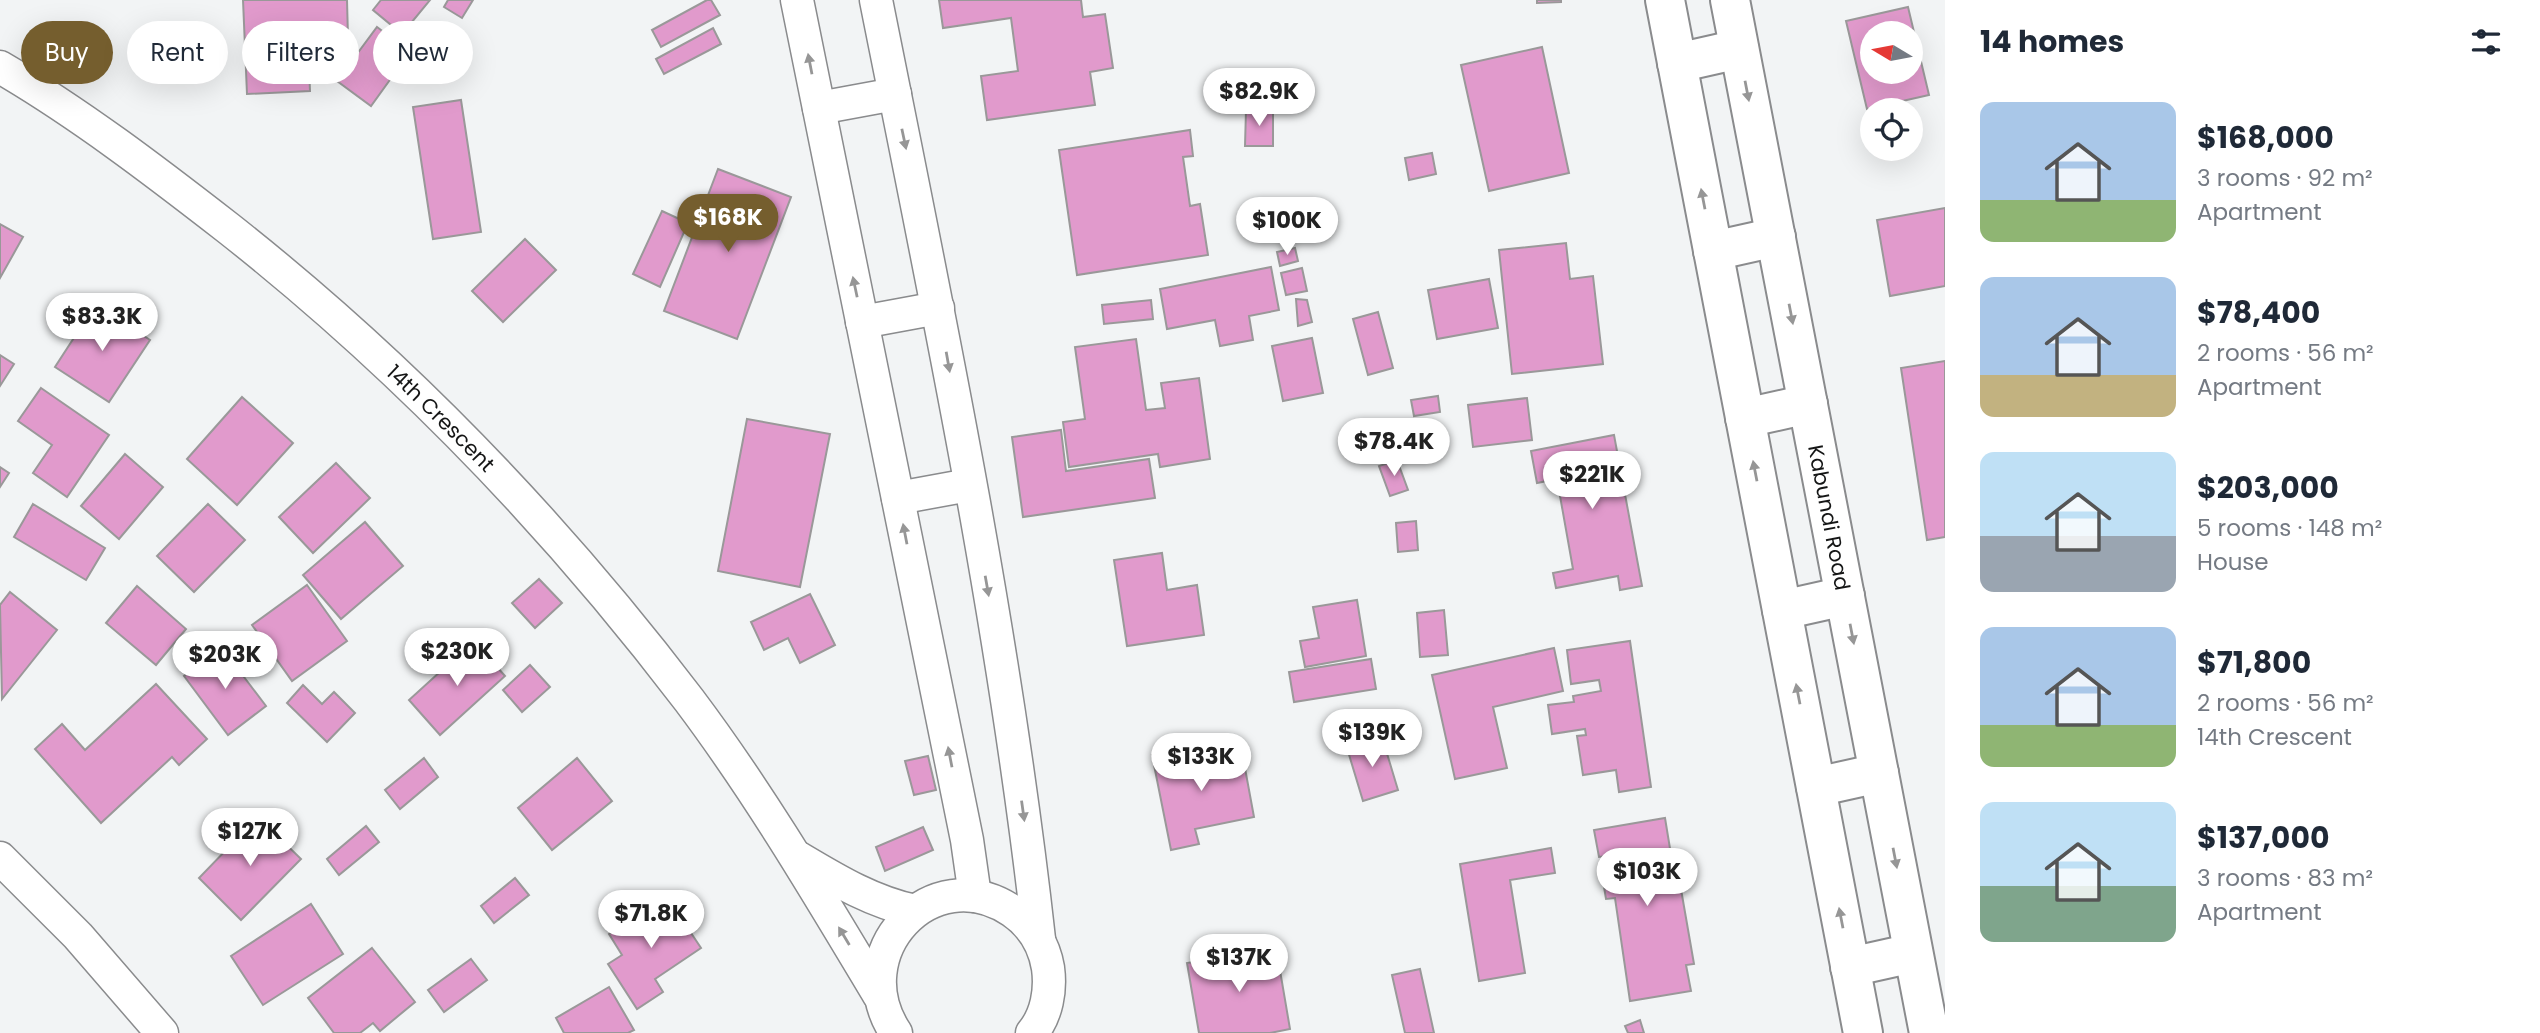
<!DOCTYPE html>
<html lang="en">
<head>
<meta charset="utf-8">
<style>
	:root { --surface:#fff; --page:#f2f2f3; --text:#1f2937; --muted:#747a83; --accent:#755e2e }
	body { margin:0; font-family:Poppins,sans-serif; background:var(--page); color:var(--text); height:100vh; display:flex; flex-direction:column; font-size:26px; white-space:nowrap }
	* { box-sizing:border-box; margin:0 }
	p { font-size:23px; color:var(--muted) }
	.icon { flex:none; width:38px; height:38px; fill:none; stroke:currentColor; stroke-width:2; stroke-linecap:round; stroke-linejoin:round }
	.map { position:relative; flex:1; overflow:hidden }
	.side { display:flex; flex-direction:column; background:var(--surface); width:595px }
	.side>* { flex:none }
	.top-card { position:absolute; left:21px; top:21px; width:665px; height:63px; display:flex; gap:14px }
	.needle { width:46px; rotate:280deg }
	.fabs { position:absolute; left:1860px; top:21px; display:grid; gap:14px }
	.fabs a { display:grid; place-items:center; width:63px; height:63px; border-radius:50%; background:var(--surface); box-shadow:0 7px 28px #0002; font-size:35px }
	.price { position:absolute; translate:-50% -60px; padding:0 16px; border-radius:24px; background:#fff; color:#222; font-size:23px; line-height:46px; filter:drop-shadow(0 2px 4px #0008) }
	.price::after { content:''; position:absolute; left:50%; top:42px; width:21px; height:16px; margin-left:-10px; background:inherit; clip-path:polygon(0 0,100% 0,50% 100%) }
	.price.selected { background:var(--accent); color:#fff }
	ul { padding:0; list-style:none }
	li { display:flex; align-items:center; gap:21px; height:175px; padding:0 35px }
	li span { display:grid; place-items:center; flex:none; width:196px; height:140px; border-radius:14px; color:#555 }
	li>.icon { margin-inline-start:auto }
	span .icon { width:84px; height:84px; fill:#fffc; stroke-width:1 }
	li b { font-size:30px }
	h2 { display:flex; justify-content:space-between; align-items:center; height:84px; padding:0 35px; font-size:30px }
	.pill { padding:0 24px; border-radius:32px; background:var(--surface); box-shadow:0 7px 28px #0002; font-size:24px; line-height:63px }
	.pill.selected { background:var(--accent); color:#fff }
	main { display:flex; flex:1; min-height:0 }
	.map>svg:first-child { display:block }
	.building { fill:#e19acc; stroke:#9a9899; stroke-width:2; fill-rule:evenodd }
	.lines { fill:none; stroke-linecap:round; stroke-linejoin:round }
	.minor-casing { stroke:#8a8b8d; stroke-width:35 }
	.tertiary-casing { stroke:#8a8b8d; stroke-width:42 }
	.minor { stroke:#fff; stroke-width:32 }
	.tertiary { stroke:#fff; stroke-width:38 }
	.oneway { fill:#969696 }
	.labels { text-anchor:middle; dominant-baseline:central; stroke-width:5; stroke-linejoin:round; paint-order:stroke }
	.street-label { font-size:21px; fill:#151616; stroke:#fff }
</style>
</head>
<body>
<main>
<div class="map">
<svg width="1945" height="1033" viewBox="0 0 1945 1033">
	<rect width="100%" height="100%" fill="#f2f4f5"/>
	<g class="building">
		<polygon points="243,0 347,0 348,38 308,40 310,91 247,94"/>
		<polygon points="381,0 430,0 402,34 373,10"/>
		<polygon points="448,0 473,0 462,18 444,7"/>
		<polygon points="707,0 711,0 720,15 661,47 652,30"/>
		<polygon points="939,0 1081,0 1083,17 1105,14 1113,68 1090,72 1095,105 987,120 981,76 1018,71 1011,18 943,28"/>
		<polygon points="1537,0 1561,0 1561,2 1537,3"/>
		<path d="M1908,7L1929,95L1867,109L1846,21ZM1872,33H1911V72H1872Z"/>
		<polygon points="377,27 410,52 371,106 337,81"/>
		<polygon points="713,28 721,44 664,74 656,59"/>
		<polygon points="1542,47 1569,173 1489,191 1461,65"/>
		<polygon points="461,100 481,232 433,239 413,107"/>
		<polygon points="1246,110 1273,110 1273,146 1245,146"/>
		<polygon points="1190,130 1193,156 1183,157 1190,206 1200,204 1208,255 1077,275 1059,150"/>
		<polygon points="1432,153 1436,174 1409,180 1405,158"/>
		<polygon points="718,169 791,197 737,339 664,311"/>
		<polygon points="1945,208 1945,286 1890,296 1877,220"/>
		<polygon points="662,211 688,223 660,287 633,274"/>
		<polygon points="0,224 23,237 0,278"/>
		<polygon points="525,239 556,270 503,322 472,291"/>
		<polygon points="1566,243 1570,279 1593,276 1603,364 1512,374 1499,250"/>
		<polygon points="1295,248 1298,261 1280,266 1277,252"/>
		<polygon points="1271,267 1279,310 1249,316 1253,340 1220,346 1215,320 1167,329 1160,289"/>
		<polygon points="1302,268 1307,291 1286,295 1281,273"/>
		<polygon points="1489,279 1498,328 1437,339 1428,290"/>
		<polygon points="1296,299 1307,300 1312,322 1298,326"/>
		<polygon points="1151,300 1153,319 1104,324 1102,305"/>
		<polygon points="96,304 150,340 109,402 55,367"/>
		<polygon points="1378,312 1393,368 1368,375 1353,319"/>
		<polygon points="1312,338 1323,393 1283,401 1272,346"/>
		<polygon points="1136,339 1146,410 1165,408 1161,383 1199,378 1210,459 1160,467 1158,454 1069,467 1063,422 1085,419 1075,347"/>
		<polygon points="0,355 14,364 0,386"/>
		<polygon points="1945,361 1945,537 1927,540 1901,368"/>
		<polygon points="41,388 109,435 67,497 33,473 52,445 18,421"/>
		<polygon points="1438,396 1440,412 1414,416 1411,400"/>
		<polygon points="242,397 293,443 237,505 187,459"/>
		<polygon points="1527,398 1532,440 1473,447 1468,405"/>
		<polygon points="747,419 830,434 800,587 718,571"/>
		<polygon points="1061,430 1066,471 1149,459 1155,498 1023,517 1012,437"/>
		<polygon points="1614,435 1642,586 1620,590 1618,576 1556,588 1553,573 1573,569 1557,479 1537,483 1531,451"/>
		<polygon points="125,454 163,487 119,539 81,506"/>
		<polygon points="1397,460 1408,490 1390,496 1379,466"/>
		<polygon points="336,463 370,498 313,553 279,517"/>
		<polygon points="0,467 9,473 0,487"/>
		<polygon points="33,504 105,548 86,580 14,537"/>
		<polygon points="208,504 245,540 194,592 157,556"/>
		<polygon points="1416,521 1418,550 1398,552 1396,523"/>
		<polygon points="365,522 403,566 341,619 303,575"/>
		<polygon points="1162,553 1167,590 1197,585 1204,635 1127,646 1114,560"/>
		<polygon points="539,579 562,603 535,628 512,603"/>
		<polygon points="307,585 347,641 292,681 252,625"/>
		<polygon points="137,586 186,629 156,665 106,623"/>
		<polygon points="10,592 57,630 2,699 0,605"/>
		<polygon points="810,594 835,645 800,663 788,638 764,650 751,622"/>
		<polygon points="1357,600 1366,656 1305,667 1300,641 1319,638 1313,607"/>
		<polygon points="1444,610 1448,655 1420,657 1417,613"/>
		<polygon points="474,641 505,676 440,735 409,700"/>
		<polygon points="1630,641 1651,787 1619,792 1616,770 1583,775 1577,736 1586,735 1585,729 1552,734 1548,705 1574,702 1573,696 1601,691 1599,680 1571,684 1567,650"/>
		<polygon points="222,648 266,706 228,735 184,676"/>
		<polygon points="1554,648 1563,691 1493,707 1507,768 1455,779 1432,675"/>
		<polygon points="1371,659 1376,689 1294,702 1289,672"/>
		<polygon points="530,665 550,687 522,712 503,690"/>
		<polygon points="156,684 207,739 179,765 172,757 101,823 35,749 62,724 85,750"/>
		<polygon points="303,685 322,704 334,692 355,713 327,742 287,703"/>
		<polygon points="1382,737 1398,790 1363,801 1347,748"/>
		<polygon points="1189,747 1193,762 1242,752 1254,817 1195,829 1199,844 1171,850 1152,755"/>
		<polygon points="928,756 936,790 914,795 905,761"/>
		<polygon points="424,758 438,777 400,809 385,790"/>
		<polygon points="577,758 612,801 552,850 518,808"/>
		<polygon points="258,817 301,859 241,920 199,878"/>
		<polygon points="1665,818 1674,873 1678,872 1694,964 1686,965 1691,991 1630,1001 1615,898 1606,899 1602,875 1611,874 1607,856 1599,857 1594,830"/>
		<polygon points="366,826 379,842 339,875 327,859"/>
		<polygon points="923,827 933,850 885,871 876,847"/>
		<polygon points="1551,848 1555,873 1510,880 1525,973 1479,981 1460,864"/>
		<polygon points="515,878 529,895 494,923 481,906"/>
		<polygon points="667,897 701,948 655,979 663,992 637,1009 608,964 622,955 609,934"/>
		<polygon points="311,904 343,954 263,1005 231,956"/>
		<polygon points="1276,947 1290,1029 1270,1033 1199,1033 1187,963"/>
		<polygon points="372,948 415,1002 380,1031 373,1023 360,1033 334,1033 308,998"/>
		<polygon points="471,959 487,980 444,1012 428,990"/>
		<polygon points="1420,969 1434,1033 1405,1033 1392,975"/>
		<polygon points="609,987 634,1030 628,1033 564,1033 556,1018"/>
		<polygon points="1640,1020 1644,1033 1628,1033 1625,1026"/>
	</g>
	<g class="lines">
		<defs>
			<g id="minor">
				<polyline points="797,0 967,840 975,896"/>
				<path d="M876,0C938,311 1004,623 1039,939"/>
				<path id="s1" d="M0,67C79,113 156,172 228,228C402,365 555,524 689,700C759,793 819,895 879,995"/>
				<polyline points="819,108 895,94"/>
				<polyline points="862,322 938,308"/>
				<polyline points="898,498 969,485"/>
				<polyline points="0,858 78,936 162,1033"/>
				<path d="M799,858C836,880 872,902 915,911"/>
				<path d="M896,1033C843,954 931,857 1012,911C1031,924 1044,944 1048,968C1051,990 1047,1015 1032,1033"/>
			</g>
			<g id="tertiary">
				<polyline points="1665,0 1863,1033"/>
				<path id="s2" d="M1730,0L1929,1033"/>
				<polyline points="1677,63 1739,49"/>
				<polyline points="1713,251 1776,237"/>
				<polyline points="1745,418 1808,404"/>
				<polyline points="1782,610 1845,596"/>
				<polyline points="1816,787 1879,773"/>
				<polyline points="1850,967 1913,953"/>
			</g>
		</defs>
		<use href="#minor" class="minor-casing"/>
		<use href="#tertiary" class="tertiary-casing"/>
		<use href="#minor" class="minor"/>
		<use href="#tertiary" class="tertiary"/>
	</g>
	<defs><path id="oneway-solid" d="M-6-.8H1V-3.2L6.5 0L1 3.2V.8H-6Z" transform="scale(1.75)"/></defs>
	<g class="oneway">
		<use href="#oneway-solid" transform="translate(810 64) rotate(-101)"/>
		<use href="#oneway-solid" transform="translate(1747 91) rotate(79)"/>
		<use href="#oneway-solid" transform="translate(904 139) rotate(78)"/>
		<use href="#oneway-solid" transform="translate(1703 199) rotate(-101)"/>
		<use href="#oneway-solid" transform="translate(855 287) rotate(-102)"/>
		<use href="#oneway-solid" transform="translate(1791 314) rotate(79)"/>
		<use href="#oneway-solid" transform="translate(948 362) rotate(80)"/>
		<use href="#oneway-solid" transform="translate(1755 471) rotate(-101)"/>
		<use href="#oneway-solid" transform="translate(905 534) rotate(-101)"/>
		<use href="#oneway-solid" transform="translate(987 586) rotate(80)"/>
		<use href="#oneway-solid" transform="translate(1852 634) rotate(79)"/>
		<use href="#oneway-solid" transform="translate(1798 694) rotate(-101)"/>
		<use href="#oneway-solid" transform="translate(950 757) rotate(-101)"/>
		<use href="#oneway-solid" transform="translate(1023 811) rotate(82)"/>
		<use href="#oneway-solid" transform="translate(1895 858) rotate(79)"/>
		<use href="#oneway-solid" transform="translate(1841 918) rotate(-101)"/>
		<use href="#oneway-solid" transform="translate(844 936) rotate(-121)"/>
	</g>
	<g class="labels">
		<g class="street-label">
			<text stroke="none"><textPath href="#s1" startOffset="565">14th Crescent</textPath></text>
			<text stroke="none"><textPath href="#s2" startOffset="527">Kabundi Road</textPath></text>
		</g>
	</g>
</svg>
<div class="fabs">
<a><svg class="needle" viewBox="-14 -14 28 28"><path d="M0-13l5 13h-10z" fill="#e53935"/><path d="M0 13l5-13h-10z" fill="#747a83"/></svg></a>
<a><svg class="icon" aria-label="locate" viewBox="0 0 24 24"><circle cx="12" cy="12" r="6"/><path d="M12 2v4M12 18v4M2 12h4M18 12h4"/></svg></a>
</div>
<b class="price" style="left:1259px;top:128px">$82.9K</b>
<b class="price selected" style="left:728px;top:254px">$168K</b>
<b class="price" style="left:1287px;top:257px">$100K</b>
<b class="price" style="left:102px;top:353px">$83.3K</b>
<b class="price" style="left:1394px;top:478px">$78.4K</b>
<b class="price" style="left:1592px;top:511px">$221K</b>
<b class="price" style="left:457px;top:688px">$230K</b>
<b class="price" style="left:225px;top:691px">$203K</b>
<b class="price" style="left:1372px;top:769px">$139K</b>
<b class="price" style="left:1201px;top:793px">$133K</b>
<b class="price" style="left:250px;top:868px">$127K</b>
<b class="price" style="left:1647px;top:908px">$103K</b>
<b class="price" style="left:651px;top:950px">$71.8K</b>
<b class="price" style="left:1239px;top:994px">$137K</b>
<div class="top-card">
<a class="pill selected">Buy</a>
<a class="pill">Rent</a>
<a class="pill">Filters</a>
<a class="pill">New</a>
</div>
</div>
<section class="side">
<h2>14 homes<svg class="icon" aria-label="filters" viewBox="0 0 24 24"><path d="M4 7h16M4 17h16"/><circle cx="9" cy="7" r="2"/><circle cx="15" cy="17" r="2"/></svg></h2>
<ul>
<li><span style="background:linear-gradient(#a9c7e8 70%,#8fb573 0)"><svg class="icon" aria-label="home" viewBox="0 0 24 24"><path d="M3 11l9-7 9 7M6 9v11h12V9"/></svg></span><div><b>$168,000</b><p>3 rooms · 92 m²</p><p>Apartment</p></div></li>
<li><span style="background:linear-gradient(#a9c7e8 70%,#c2b280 0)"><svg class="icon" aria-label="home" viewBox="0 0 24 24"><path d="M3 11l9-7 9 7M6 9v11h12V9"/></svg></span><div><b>$78,400</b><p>2 rooms · 56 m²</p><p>Apartment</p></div></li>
<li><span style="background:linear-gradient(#bfe0f5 60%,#9aa5b1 0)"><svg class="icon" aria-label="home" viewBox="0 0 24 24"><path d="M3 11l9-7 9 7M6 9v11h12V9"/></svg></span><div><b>$203,000</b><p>5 rooms · 148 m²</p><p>House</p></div></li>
<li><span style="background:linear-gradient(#a9c7e8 70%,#8fb573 0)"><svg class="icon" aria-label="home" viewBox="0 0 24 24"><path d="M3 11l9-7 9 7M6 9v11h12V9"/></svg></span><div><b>$71,800</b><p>2 rooms · 56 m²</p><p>14th Crescent</p></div></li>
<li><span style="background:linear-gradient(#bfe0f5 60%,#7fa58c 0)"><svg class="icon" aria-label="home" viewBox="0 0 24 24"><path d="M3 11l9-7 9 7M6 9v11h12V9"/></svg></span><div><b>$137,000</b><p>3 rooms · 83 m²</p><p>Apartment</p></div></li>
</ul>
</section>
</main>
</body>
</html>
